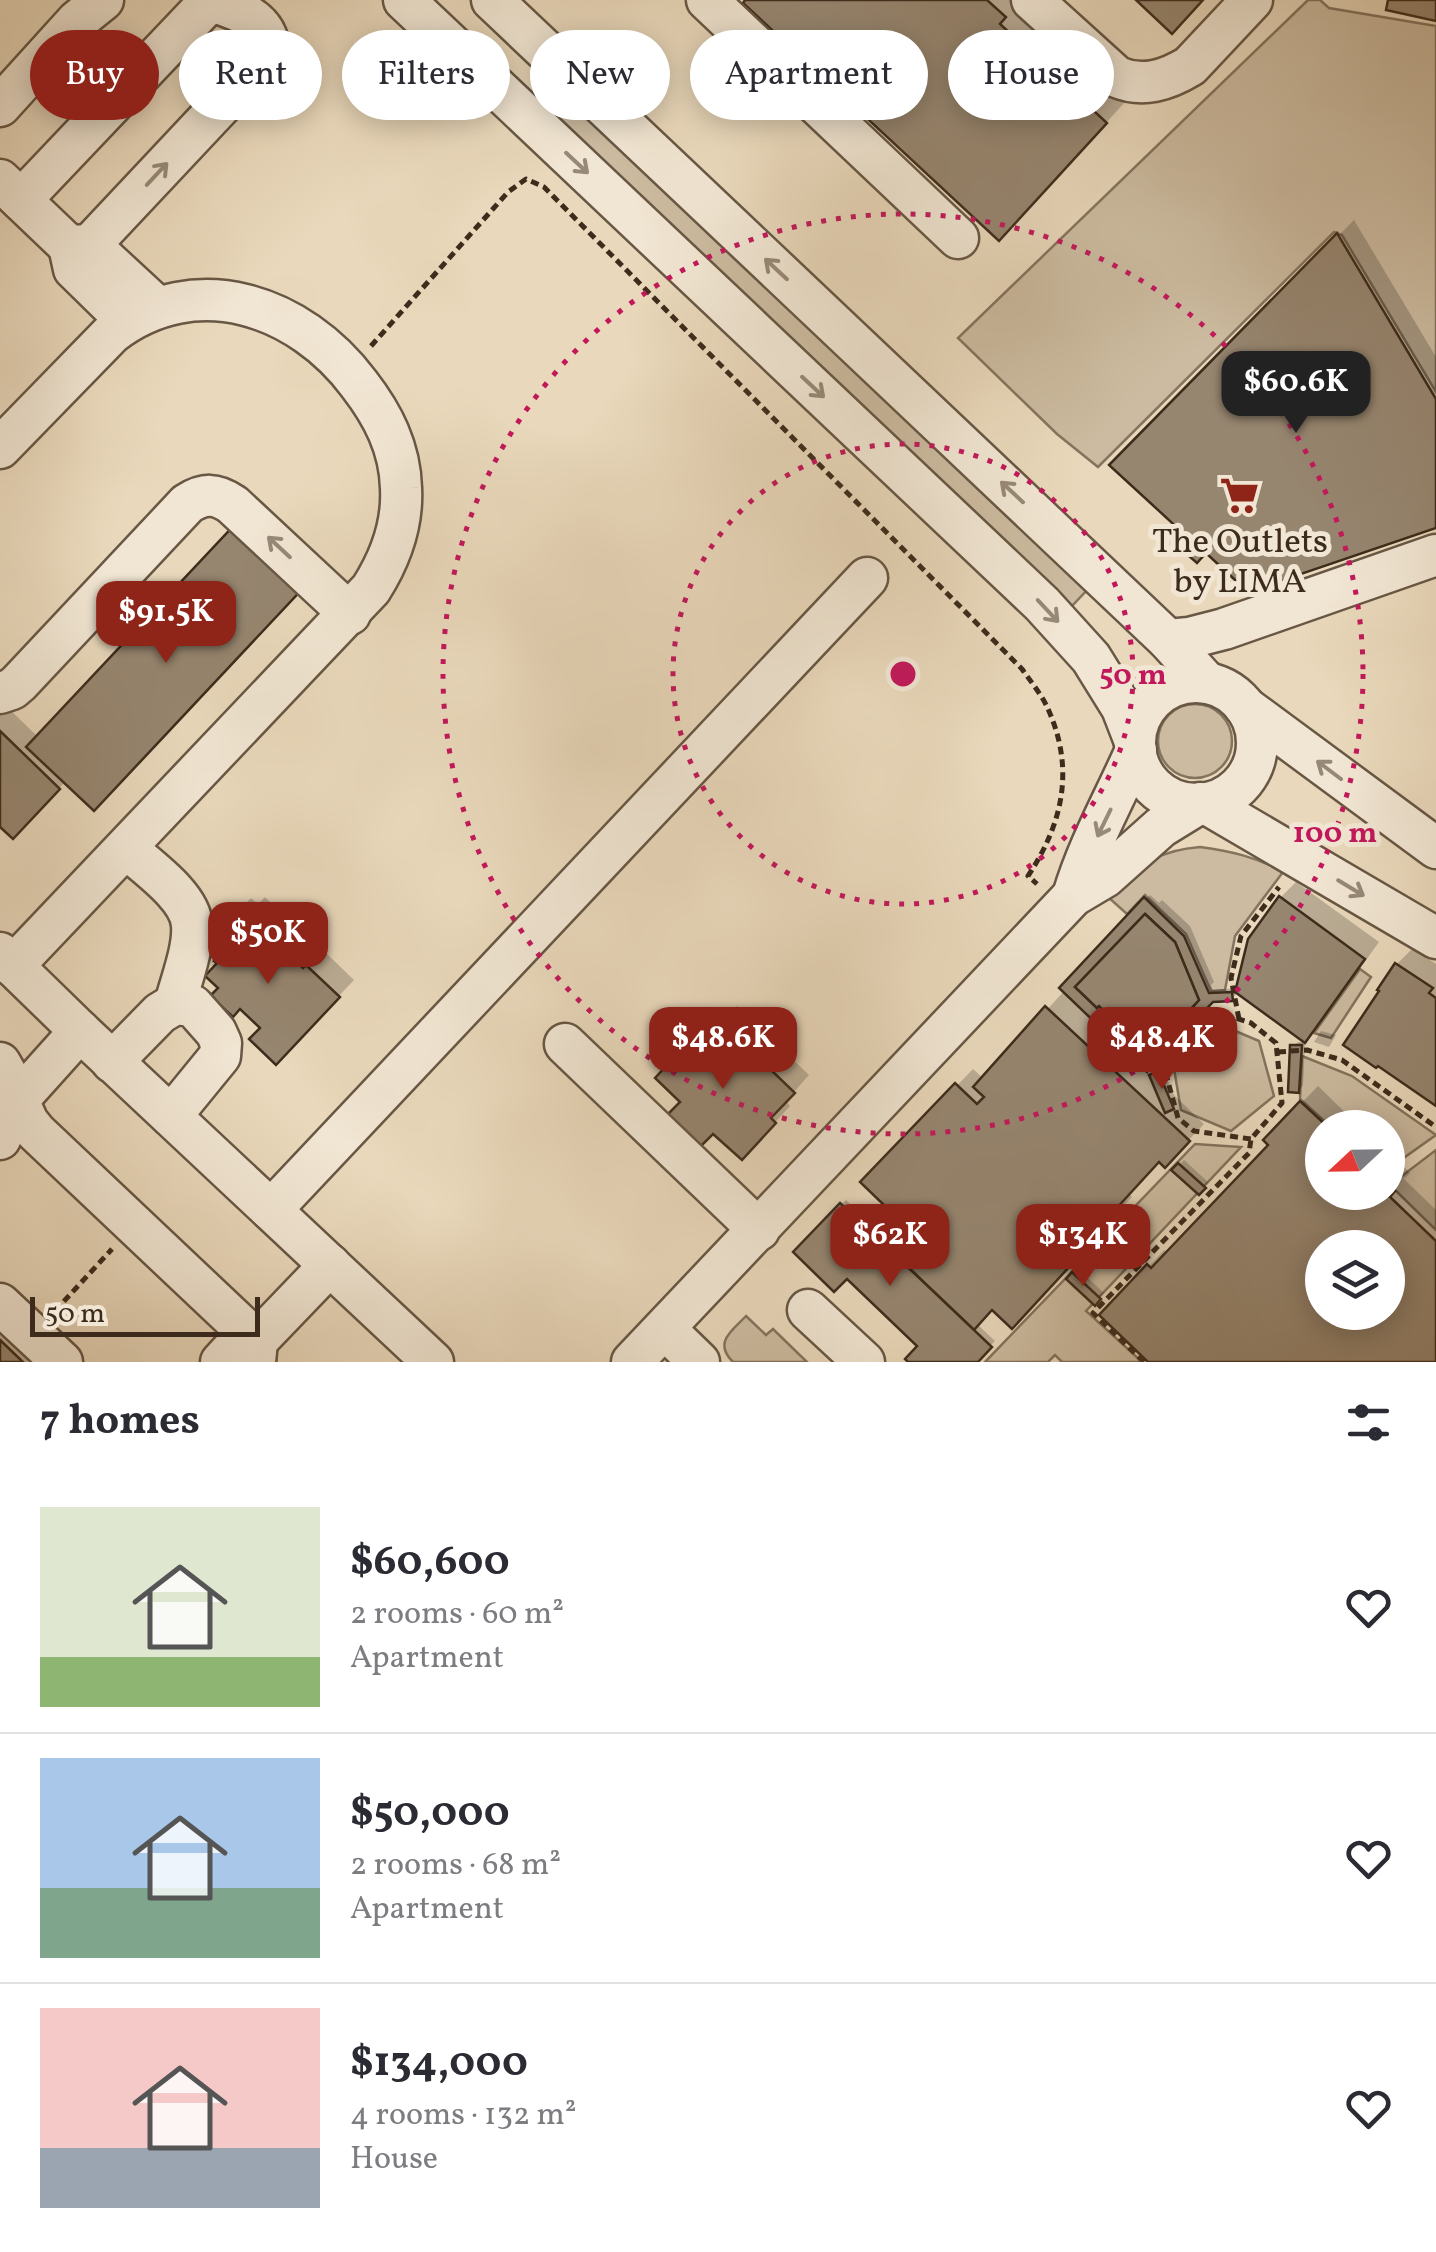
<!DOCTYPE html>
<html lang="en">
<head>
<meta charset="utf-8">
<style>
	:root { --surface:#fff; --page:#f7f7f7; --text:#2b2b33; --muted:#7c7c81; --line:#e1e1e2; --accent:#8f2418 }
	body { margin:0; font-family:Vollkorn,serif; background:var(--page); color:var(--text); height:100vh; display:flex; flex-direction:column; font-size:38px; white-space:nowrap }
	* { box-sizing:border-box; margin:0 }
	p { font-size:32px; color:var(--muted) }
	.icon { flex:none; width:55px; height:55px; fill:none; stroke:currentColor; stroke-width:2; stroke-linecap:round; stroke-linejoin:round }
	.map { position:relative; height:1362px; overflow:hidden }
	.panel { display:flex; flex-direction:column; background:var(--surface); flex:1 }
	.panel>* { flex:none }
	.guide { position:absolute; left:30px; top:30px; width:1378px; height:90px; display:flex; gap:20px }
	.needle { width:65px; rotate:248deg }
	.tools { position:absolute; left:1305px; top:1110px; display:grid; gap:20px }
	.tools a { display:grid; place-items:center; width:100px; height:100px; border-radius:50%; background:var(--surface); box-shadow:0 5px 25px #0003; font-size:50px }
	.scale { position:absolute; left:30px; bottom:25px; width:230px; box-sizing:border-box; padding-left:10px; border:5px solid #3d2c1c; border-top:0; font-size:28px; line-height:35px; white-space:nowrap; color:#3d2c1c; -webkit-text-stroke:8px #f1e6d3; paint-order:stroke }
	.price { position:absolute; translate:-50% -85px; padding:0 22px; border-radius:20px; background:var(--accent); color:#fff; font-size:32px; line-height:65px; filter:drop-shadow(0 2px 5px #0008) }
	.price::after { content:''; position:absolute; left:50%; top:60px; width:30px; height:22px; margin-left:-15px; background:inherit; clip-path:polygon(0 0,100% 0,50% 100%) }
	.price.active { background:#222; color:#fff }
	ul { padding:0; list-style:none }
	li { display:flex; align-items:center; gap:30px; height:250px; padding:0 40px }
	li+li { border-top:2px solid var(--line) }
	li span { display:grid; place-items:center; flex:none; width:280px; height:200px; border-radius:0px; color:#555 }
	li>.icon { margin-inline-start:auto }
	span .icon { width:120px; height:120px; fill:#fffc; stroke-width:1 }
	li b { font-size:42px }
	h2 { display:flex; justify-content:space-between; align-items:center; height:120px; padding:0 40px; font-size:42px }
	.chip { padding:0 35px; border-radius:45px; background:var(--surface); box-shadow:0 5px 25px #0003; font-size:35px; line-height:90px }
	.chip.active { background:var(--accent); color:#fff }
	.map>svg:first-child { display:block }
	.green { fill:#ccbba0; stroke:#84745e; stroke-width:2.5 }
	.shadow { fill:#0003; fill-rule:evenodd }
	.building { fill:#96856f; stroke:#3d2c1c; stroke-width:2.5; fill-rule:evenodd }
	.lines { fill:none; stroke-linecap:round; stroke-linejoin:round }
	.minor-casing { stroke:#685744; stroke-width:45 }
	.path { stroke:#3d2c1c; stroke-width:5; stroke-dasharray:8 5; stroke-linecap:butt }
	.minor { stroke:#f1e6d3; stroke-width:40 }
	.oneway { stroke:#978978 }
	.ring { fill:none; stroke:#c2185b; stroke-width:5; stroke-dasharray:5 10 }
	.labels { text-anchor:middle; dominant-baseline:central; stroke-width:10; stroke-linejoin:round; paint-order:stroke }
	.poi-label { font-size:35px; fill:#3d2c1c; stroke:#f1e6d3 }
	.centre { fill:#c2185b; stroke:#f1e6d3; stroke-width:5 }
	.ring-label { font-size:30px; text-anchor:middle; font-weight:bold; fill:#c2185b; stroke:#f1e6d3; stroke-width:10; stroke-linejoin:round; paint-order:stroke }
</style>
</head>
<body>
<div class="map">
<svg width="1436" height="1362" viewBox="0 0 1436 1362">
	<rect width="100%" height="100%" fill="#e9d8bb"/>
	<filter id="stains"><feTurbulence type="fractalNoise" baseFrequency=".002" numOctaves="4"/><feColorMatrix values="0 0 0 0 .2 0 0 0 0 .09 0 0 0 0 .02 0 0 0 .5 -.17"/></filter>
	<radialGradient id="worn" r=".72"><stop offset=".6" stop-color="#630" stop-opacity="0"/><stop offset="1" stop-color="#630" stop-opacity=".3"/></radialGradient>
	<g class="green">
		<polygon points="1308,0 1320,0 1329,8 1436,26 1436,392 1342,235 1334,232 1098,467 1057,434 958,338"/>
		<polygon points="562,91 1088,589 1071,607 545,109"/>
		<circle cx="1195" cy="741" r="37"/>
		<path d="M1200,847C1230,851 1257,857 1283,872L1235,936L1225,990L1211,991L1186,934L1145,895L1127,914L1108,897C1142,867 1152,851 1200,847Z"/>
		<polygon points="1360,969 1371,977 1331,1038 1314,1033"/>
		<polygon points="1214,1022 1259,1041 1274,1096 1231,1131 1181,1110 1172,1057 1203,1026"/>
		<polygon points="1302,1056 1352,1076 1436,1135 1388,1169 1388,1128 1331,1127 1300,1099"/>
		<polygon points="1195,1144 1241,1147 1086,1311 1140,1360 1138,1362 1062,1362 1055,1355 1048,1362 985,1362"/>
		<polygon points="1436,1150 1436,1230 1390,1185"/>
		<path d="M746,1316L766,1335L773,1329L807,1362H733C713,1342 732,1331 746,1316Z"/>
	</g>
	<g class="shadow">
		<polygon points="749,0 1020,0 1019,1 1126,101 1021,216"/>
		<polygon points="1354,220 1436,357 1436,526 1186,531 1113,465"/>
		<polygon points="262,501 326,562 115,786 66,781 13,836 0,823 0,700 38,737"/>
		<polygon points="1296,882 1379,942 1321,1023 1305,1040 1236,989 1237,994 1232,998 1212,1000 1146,1069 1152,1075 1162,1068 1174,1095 1204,1124 1165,1165 1160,1160 1128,1193 1132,1197 1028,1310 993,1307 977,1324 995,1341 974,1362 911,1362 921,1346 847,1276 797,1252 846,1200 870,1223 887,1204 864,1182 973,1069 984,1079 1065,990 1062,988 1150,895 1159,903 1162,900 1190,926 1214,982 1211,985 1213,990 1239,988 1280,898"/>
		<polygon points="265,897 321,954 324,951 354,980 292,1046 263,1028 221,988 237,941 233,927 227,922 251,898 258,904"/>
		<polygon points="1413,948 1436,964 1436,1103 1381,989 1397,964"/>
		<polygon points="737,1006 809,1075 786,1101 790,1106 758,1141 683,1102 658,1078 708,1027 712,1031"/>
		<polygon points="1321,1031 1336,1035 1329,1047 1314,1042"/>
		<polygon points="1298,1042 1305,1042 1303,1086 1298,1090 1293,1046"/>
		<path d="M1318,1086L1361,1128H1322V1192H1388V1152L1410,1173L1404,1179L1436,1210V1362H1152L1102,1315L1164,1250L1169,1254L1271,1145L1266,1140ZM1322,1248H1388V1312H1322Z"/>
		<polygon points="1184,1160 1208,1182 1199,1192 1175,1170"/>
		<polygon points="1078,1269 1104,1293 1095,1302 1070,1279"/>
		<polygon points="0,1315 67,1362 0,1362"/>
	</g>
	<g class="building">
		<polygon points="745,0 987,0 1006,17 1000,24 1107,123 999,241 743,3"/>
		<polygon points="1136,0 1203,0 1172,34"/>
		<polygon points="1388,0 1436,0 1436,21 1386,10"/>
		<polygon points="1337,233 1436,399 1436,528 1248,592 1206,553 1197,563 1173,542 1182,532 1109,465"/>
		<polygon points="239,520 307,584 94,811 26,747"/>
		<polygon points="0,731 60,789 13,839 0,827"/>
		<polygon points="1279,896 1365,959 1305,1043 1235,992 1248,939"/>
		<path d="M1144,897L1184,936L1209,993L1232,992L1233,1001L1213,1002L1147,1072L1059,988ZM1145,914L1175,942L1199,1000L1147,1056L1099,1006L1097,1008L1075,987Z"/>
		<polygon points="234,912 241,918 247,912 289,951 288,953 303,968 306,965 340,997 276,1065 249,1039 260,1028 240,1009 233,1017 210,996 218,988 205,976 217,963 214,961 233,941 225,933 229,927 224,923"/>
		<polygon points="1145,914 1175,942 1199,1000 1147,1056 1099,1006 1097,1008 1075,987"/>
		<polygon points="1395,963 1433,988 1429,993 1436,998 1436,1106 1378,1066 1376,1068 1343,1045 1379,991 1377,990"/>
		<polygon points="1045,1006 1190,1141 1165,1168 1159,1162 1114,1211 1118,1214 1012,1329 992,1310 974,1330 864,1225 883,1204 860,1182 955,1083 977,1104 984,1097 973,1087"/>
		<polygon points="719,1020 795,1093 771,1118 776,1123 742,1160 713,1134 699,1148 666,1116 680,1102 655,1078 690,1041 695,1046"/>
		<polygon points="1290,1045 1302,1045 1299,1093 1288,1092"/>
		<polygon points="1158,1071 1174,1109 1165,1113 1149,1075"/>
		<path d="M1300,1101L1329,1128H1322V1192H1388V1183L1395,1191L1390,1197L1436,1241V1362H1148L1099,1315L1147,1264L1151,1268L1268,1145L1263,1140ZM1322,1248H1388V1312H1322Z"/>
		<polygon points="1178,1163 1206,1188 1199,1195 1171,1170"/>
		<polygon points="840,1203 992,1347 978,1362 908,1362 905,1359 917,1346 847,1279 834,1292 793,1252"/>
		<polygon points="1072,1272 1101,1299 1095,1306 1066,1279"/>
		<polygon points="0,1340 23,1362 0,1362"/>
	</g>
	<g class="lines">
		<defs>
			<g id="minor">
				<polyline points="404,0 1042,604 1091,658 1122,708 1134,739"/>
				<polyline points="492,0 1168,640 1207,683"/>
				<polyline points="707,0 958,238"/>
				<path d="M1032,0L1117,77C1143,88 1167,80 1190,66L1252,0"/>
				<polyline points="0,106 77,21 103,0"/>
				<polyline points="0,180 69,246"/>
				<polyline points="21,200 210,1"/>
				<path d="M90,245L259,65L269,50C268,17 233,8 207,0"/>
				<polyline points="127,321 74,269 69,246 90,245 157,307"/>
				<path d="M0,448L112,333C196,269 300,305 359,384C383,415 400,448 401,488C403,525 390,559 371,589L13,966"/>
				<polyline points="1168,640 1189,638 1224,629 1436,555"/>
				<circle cx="1196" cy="743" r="61"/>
				<path d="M0,693L12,689L19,683L187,504C204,493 216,493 233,505L350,614"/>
				<polyline points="1245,707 1436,848"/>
				<polyline points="1207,804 1436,938"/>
				<path d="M126,848C147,867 190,896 192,925C194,948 181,981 175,1004"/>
				<path d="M1073,896C1088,845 1115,798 1136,750"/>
				<polyline points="0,953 80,1031 433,1362"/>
				<polyline points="565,1044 759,1230"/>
				<polyline points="112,1062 160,1013 175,1004 193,1006 216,1032 221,1043 220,1056 171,1116"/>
				<polyline points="0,1063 12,1084 18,1100"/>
				<polyline points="0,1111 18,1100 28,1122 36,1132 257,1341 255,1362"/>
				<polyline points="0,1139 18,1100 80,1031"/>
				<polyline points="271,1210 867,578"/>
				<polyline points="0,1304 62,1362"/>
				<polyline points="808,1310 864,1362"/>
				<polyline points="665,1329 699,1362"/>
				<polyline points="221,1362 233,1349 257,1341 330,1265"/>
				<polyline points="632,1362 1073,896 1105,877 1161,827 1200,803"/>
			</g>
		</defs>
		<use href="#minor" class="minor-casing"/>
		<g class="path">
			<path d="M371,346L508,192L526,179L544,187L1022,669C1031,682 1042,695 1048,709C1075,769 1063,823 1028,876L1037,884"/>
			<polyline points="1239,1019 1231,978 1241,936 1279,887"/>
			<polyline points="1278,1052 1307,1050 1342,1060 1436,1127"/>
			<polyline points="55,1311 112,1249"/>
			<polyline points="1144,1362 1093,1313 1249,1153 1251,1139 1282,1103 1276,1043 1251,1023 1214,1011 1199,1021 1162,1060 1178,1118 1194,1131 1251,1139"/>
		</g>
		<use href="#minor" class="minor"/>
	</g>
	<defs><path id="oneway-shaft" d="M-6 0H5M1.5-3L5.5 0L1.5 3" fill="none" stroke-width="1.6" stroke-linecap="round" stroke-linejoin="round" transform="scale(2.5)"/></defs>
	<g class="oneway">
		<use href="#oneway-shaft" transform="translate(577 163) rotate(43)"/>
		<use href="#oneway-shaft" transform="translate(157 174) rotate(-47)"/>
		<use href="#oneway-shaft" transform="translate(776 269) rotate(-137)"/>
		<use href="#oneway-shaft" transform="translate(813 387) rotate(43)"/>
		<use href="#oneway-shaft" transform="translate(1012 492) rotate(-137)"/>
		<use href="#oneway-shaft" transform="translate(279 547) rotate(-137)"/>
		<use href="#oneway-shaft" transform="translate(1048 611) rotate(47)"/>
		<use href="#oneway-shaft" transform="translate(1329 770) rotate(-143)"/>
		<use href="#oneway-shaft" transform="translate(1104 823) rotate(116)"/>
		<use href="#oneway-shaft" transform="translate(1351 888) rotate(31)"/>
	</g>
	<g class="ring">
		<circle cx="903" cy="674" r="230"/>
		<circle cx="903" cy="674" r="460"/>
	</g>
	<defs>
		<symbol id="supermarket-bare" viewBox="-9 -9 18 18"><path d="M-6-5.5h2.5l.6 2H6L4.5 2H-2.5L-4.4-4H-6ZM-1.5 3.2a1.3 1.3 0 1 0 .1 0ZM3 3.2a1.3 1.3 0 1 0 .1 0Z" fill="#8f2418" stroke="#f1e6d3" stroke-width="2.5" paint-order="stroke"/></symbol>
	</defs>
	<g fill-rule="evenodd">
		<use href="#supermarket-bare" x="1212" y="468" width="55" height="55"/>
	</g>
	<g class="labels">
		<g class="poi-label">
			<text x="1240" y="543">The Outlets<tspan x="1240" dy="40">by LIMA</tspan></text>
		</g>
	</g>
	<circle cx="903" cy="674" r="15" class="centre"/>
	<g class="ring-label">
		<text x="1133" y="684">50 m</text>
		<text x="1335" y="842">100 m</text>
	</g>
	<rect width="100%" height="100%" filter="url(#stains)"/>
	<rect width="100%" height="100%" fill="url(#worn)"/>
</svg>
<div class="tools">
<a><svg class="needle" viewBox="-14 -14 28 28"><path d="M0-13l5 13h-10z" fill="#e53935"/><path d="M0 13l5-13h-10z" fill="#7c7c81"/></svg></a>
<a><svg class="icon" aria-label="layers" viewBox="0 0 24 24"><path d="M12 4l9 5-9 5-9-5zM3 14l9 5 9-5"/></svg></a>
</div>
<div class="scale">50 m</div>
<b class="price active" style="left:1296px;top:436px">$60.6K</b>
<b class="price" style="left:166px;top:666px">$91.5K</b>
<b class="price" style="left:268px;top:987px">$50K</b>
<b class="price" style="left:723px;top:1092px">$48.6K</b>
<b class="price" style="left:1162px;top:1092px">$48.4K</b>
<b class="price" style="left:890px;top:1289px">$62K</b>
<b class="price" style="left:1083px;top:1289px">$134K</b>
<div class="guide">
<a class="chip active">Buy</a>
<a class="chip">Rent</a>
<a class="chip">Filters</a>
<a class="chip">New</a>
<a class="chip">Apartment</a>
<a class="chip">House</a>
</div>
</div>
<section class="panel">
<h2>7 homes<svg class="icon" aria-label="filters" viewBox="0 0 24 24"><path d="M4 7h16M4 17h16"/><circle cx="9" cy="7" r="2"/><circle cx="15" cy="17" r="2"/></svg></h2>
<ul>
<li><span style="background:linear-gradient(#dfe7d0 75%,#8fb573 0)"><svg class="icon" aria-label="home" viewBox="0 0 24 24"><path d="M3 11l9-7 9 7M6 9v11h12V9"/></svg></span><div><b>$60,600</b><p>2 rooms · 60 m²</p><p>Apartment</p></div><svg class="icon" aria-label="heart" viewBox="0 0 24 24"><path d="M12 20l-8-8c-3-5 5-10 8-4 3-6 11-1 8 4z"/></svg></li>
<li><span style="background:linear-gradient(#a9c7e8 65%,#7fa58c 0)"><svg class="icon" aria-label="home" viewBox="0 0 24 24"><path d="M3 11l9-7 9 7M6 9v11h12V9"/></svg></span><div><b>$50,000</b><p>2 rooms · 68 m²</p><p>Apartment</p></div><svg class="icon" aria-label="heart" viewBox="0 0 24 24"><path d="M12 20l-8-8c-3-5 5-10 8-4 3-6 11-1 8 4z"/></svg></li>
<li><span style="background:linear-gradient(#f6c9c9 70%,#9aa5b1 0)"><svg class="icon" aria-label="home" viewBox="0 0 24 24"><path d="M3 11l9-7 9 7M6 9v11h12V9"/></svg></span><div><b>$134,000</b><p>4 rooms · 132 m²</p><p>House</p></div><svg class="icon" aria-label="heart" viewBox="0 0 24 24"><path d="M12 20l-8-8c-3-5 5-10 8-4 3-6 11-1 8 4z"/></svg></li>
</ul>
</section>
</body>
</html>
